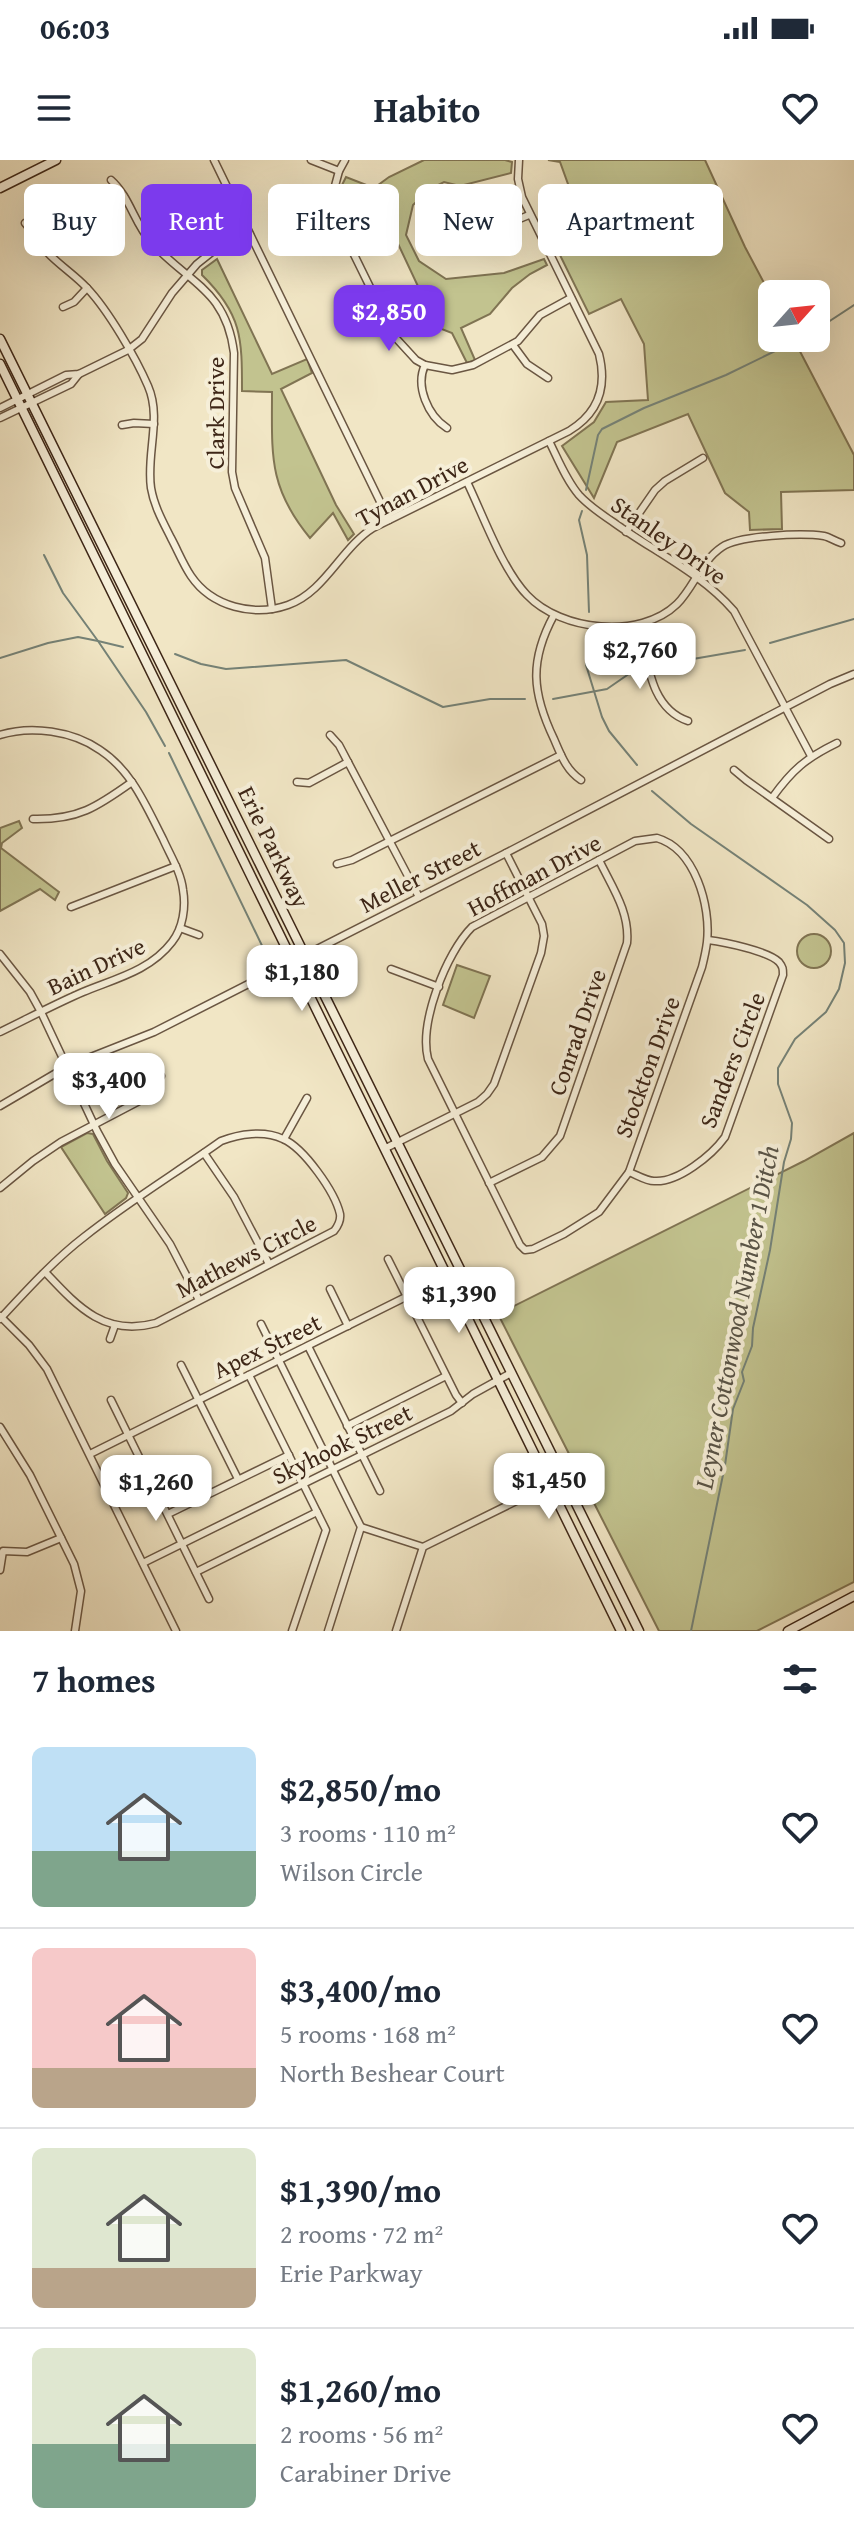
<!DOCTYPE html>
<html lang="en">
<head>
<meta charset="utf-8">
<style>
	:root { --surface:#fff; --page:#f6f6f7; --text:#1f2937; --muted:#747a83; --line:#e0e1e3; --accent:#7c3aed }
	body { margin:0; font-family:"Gentium Book Plus",serif; background:var(--page); color:var(--text); height:100vh; display:flex; flex-direction:column; font-size:30px; white-space:nowrap }
	* { box-sizing:border-box; margin:0 }
	p { font-size:26px; color:var(--muted) }
	.icon { flex:none; width:44px; height:44px; fill:none; stroke:currentColor; stroke-width:2; stroke-linecap:round; stroke-linejoin:round }
	.map { position:relative; height:1471px; overflow:hidden }
	.panel { display:flex; flex-direction:column; background:var(--surface); flex:1 }
	.panel>* { flex:none }
	.banner { position:absolute; left:24px; top:24px; width:806px; height:72px; display:flex; gap:16px }
	.needle { width:52px; rotate:63deg }
	.buttons { position:absolute; left:758px; top:120px; display:grid; gap:16px }
	.buttons a { display:grid; place-items:center; width:72px; height:72px; border-radius:12px; background:var(--surface); box-shadow:0 8px 32px #0002; font-size:40px }
	.price { position:absolute; translate:-50% -68px; padding:0 18px; border-radius:16px; background:#fff; color:#222; font-size:26px; line-height:52px; filter:drop-shadow(0 2px 4px #0008) }
	.price::after { content:''; position:absolute; left:50%; top:48px; width:24px; height:18px; margin-left:-12px; background:inherit; clip-path:polygon(0 0,100% 0,50% 100%) }
	.price.active { background:var(--accent); color:#fff }
	ul { padding:0; list-style:none }
	li { display:flex; align-items:center; gap:24px; height:200px; padding:0 32px }
	li+li { border-top:2px solid var(--line) }
	li span { display:grid; place-items:center; flex:none; width:224px; height:160px; border-radius:12px; color:#555 }
	li>.icon { margin-inline-start:auto }
	span .icon { width:96px; height:96px; fill:#fffc; stroke-width:1 }
	li b { font-size:34px }
	h2 { display:flex; justify-content:space-between; align-items:center; height:96px; padding:0 32px; font-size:34px }
	.pill { padding:0 28px; border-radius:12px; background:var(--surface); box-shadow:0 8px 32px #0002; font-size:28px; line-height:72px }
	.pill.active { background:var(--accent); color:#fff }
	.status { display:flex; justify-content:space-between; align-items:center; height:56px; padding:0 40px; background:var(--surface); direction:ltr }
	.status svg { height:22px; fill:currentColor }
	header { display:flex; justify-content:space-between; align-items:center; height:104px; padding:0 32px; background:var(--surface); font-size:36px; font-weight:700 }
	.map>svg:first-child { display:block }
	.green { fill:#c2c38f; stroke:#807453; stroke-width:2 }
	.lines { fill:none; stroke-linecap:round; stroke-linejoin:round }
	.stream { stroke:#758277; stroke-width:2 }
	.street-casing { stroke:#6a5642; stroke-width:9 }
	.secondary-casing { stroke:#3d2617; stroke-width:11 }
	.street { stroke:#f6efd9; stroke-width:6 }
	.secondary { stroke:#f6efd9; stroke-width:8 }
	.labels { text-anchor:middle; dominant-baseline:central; stroke-width:8; stroke-linejoin:round; paint-order:stroke }
	.street-label { font-size:24px; fill:#3d2617; stroke:#f6efd9 }
	.water-label { font-size:26px; font-style:italic; fill:#595447; stroke:#f6efd9 }
</style>
</head>
<body>
<div class="status"><b>06:03</b><svg viewBox="0 0 49 12"><path d="M0 12V9h3v3zM5 12V6h3v6zM10 12V3h3v9zM15 12V0h3v12zM26 1h20v11H26zM47 4h2v5h-2z"/></svg></div>
<header><svg class="icon" aria-label="menu" viewBox="0 0 24 24"><path d="M4 6h16M4 12h16M4 18h16"/></svg>Habito<svg class="icon" aria-label="heart" viewBox="0 0 24 24"><path d="M12 20l-8-8c-3-5 5-10 8-4 3-6 11-1 8 4z"/></svg></header>
<div class="map">
<svg width="854" height="1471" viewBox="0 0 854 1471">
	<rect width="100%" height="100%" fill="#f1e6c5"/>
	<filter id="stains"><feTurbulence type="fractalNoise" baseFrequency=".0025" numOctaves="4"/><feColorMatrix values="0 0 0 0 .2 0 0 0 0 .09 0 0 0 0 .02 0 0 0 .5 -.17"/></filter>
	<radialGradient id="worn" r=".72"><stop offset=".6" stop-color="#630" stop-opacity="0"/><stop offset="1" stop-color="#630" stop-opacity=".3"/></radialGradient>
	<g class="green">
		<polygon points="424,0 505,0 512,2 511,13 460,26 444,22 430,29 413,45 406,75 419,101 446,119 504,113 544,99 547,105 530,114 512,128 490,154 461,168 475,200 467,203 452,173 439,168 431,154 377,39 341,41 341,27 346,17 374,28 389,17"/>
		<polygon points="548,0 705,0 745,87 772,138 772,178 793,178 854,295 854,330 781,332 782,369 750,370 749,352 725,333 688,254 617,282 594,338 562,286 594,262 606,242 648,240 644,184 621,139 589,154 556,87 585,71 560,2"/>
		<path d="M217,99L272,214L307,199L312,213L281,229L336,345L354,374L348,380L333,353L310,378C268,327 272,295 272,232L242,231C242,178 242,154 202,115V110Z"/>
		<polygon points="19,661 22,668 2,683 1,688 59,732 55,740 40,729 0,751 0,668"/>
		<circle cx="814" cy="791" r="17"/>
		<polygon points="457,805 490,816 474,858 443,845"/>
		<polygon points="87,973 93,974 107,1001 128,1033 126,1038 105,1054 61,987"/>
		<polygon points="854,973 854,1422 757,1471 659,1471 498,1154 804,1001"/>
	</g>
	<g class="lines">
		<g class="stream">
			<polyline points="816,170 854,145"/>
			<polyline points="586,330 598,275 602,269 644,248 726,215 802,178"/>
			<polyline points="582,351 579,360 587,395 589,452"/>
			<polyline points="44,395 63,433 98,481 123,487"/>
			<polyline points="588,475 586,505 602,557 609,571 637,605"/>
			<polyline points="770,483 854,459"/>
			<polyline points="175,494 201,504 226,509 346,500 443,547 490,539 525,539"/>
			<polyline points="0,498 48,483 78,477 98,481 146,552 165,586"/>
			<polyline points="664,504 745,490"/>
			<polyline points="553,539 607,529 636,509"/>
			<polyline points="169,593 267,796"/>
			<polyline points="652,631 691,664 807,745 835,770 844,783 845,803 839,829 826,852 795,879 778,908 778,924 792,963 791,979 784,1002 770,1090 753,1168 752,1186 742,1212 744,1221 733,1249 725,1305 691,1471"/>
		</g>
		<defs>
			<g id="street">
				<polyline points="214,0 389,360"/>
				<polyline points="311,0 339,11"/>
				<polyline points="345,0 339,11 332,37 338,62 394,176 416,200 425,205 452,210 473,205 518,181 540,155 571,138"/>
				<path d="M111,20C130,37 134,63 151,82C188,123 226,129 234,193L232,312L235,328L265,398L272,449"/>
				<path d="M25,63C33,72 39,83 47,92C59,105 75,115 87,128C108,150 136,198 148,226C162,258 146,294 151,328C154,346 163,362 171,378C178,391 183,404 191,416C212,447 254,457 288,445C325,432 341,388 373,368L569,271C599,253 607,226 599,194L522,37L518,19L519,0"/>
				<path d="M453,69C481,73 504,66 529,55"/>
				<polyline points="63,147 74,142 87,128"/>
				<polyline points="513,185 527,204 548,218"/>
				<path d="M425,205C415,226 428,256 447,268"/>
				<polyline points="0,248 66,215 79,214 128,190 142,179 172,133 197,104 217,88 249,73"/>
				<polyline points="0,258 71,224 79,214"/>
				<polyline points="122,265 134,263 154,264"/>
				<path d="M549,281C558,299 566,320 579,335C589,346 601,354 613,362C653,391 701,413 734,451L811,596"/>
				<path d="M467,322C483,355 502,409 527,435C561,471 640,480 677,444C694,427 701,401 722,387C740,375 802,373 824,376C829,377 835,381 841,383"/>
				<polyline points="626,372 655,330 665,321 703,298"/>
				<path d="M554,455C529,501 532,533 554,579C561,595 566,610 581,620"/>
				<path d="M639,465C648,500 649,548 688,561"/>
				<path d="M0,575C31,565 73,571 100,590C132,611 146,646 163,679C170,695 181,712 183,730C186,747 183,768 172,782C150,811 114,819 83,832C55,844 27,859 0,872"/>
				<polyline points="330,575 339,585 419,737"/>
				<polyline points="734,610 746,620 829,679"/>
				<polyline points="297,622 309,623 348,602"/>
				<path d="M772,638C792,610 806,598 837,583"/>
				<path d="M33,659C78,660 97,647 132,622"/>
				<path d="M657,678C695,689 711,746 707,782C706,790 704,799 702,807L629,1012L599,1052L564,1074L533,1089L525,1090L520,1085L428,899C419,863 446,793 472,767L635,681Z"/>
				<polyline points="337,704 352,700 561,595"/>
				<polyline points="71,747 176,706"/>
				<polyline points="180,768 199,775"/>
				<polyline points="0,794 30,832 41,852 97,971 115,1004 170,1084 199,1140"/>
				<polyline points="391,809 439,827"/>
				<polyline points="0,946 68,906 154,872 506,693 830,524 854,514"/>
				<polyline points="284,979 307,938"/>
				<polyline points="386,988 478,942 487,934 494,924 541,793 544,776 542,764 506,693"/>
				<polyline points="204,993 234,1037 269,1104"/>
				<path d="M629,1012C637,1015 646,1021 654,1021C678,1023 712,995 725,977L783,815C783,809 783,807 779,802C768,791 724,782 708,780"/>
				<path d="M489,1023L542,997L560,976L627,783C630,752 612,727 599,700"/>
				<polyline points="0,1028 33,1001 61,982 141,940 161,916"/>
				<polyline points="388,1099 456,1235 462,1243"/>
				<polyline points="330,1129 348,1166"/>
				<polyline points="0,1156 29,1185 47,1209 176,1471"/>
				<path d="M0,1159C26,1131 54,1100 84,1077C128,1042 176,1013 221,981C239,974 264,970 283,979C304,988 335,1032 340,1054C341,1061 338,1066 334,1071L156,1163C105,1177 78,1147 46,1113"/>
				<polyline points="261,1164 361,1367 328,1471"/>
				<polyline points="110,1179 115,1165"/>
				<polyline points="308,1186 380,1331"/>
				<polyline points="181,1205 238,1319"/>
				<polyline points="249,1215 326,1370 292,1471"/>
				<polyline points="111,1240 209,1439"/>
				<polyline points="347,1266 446,1216"/>
				<polyline points="0,1267 30,1315 74,1404 81,1431 75,1471"/>
				<polyline points="90,1294 460,1110"/>
				<polyline points="168,1354 289,1295"/>
				<polyline points="361,1367 423,1387"/>
				<polyline points="143,1403 451,1251 473,1234 511,1213"/>
				<polyline points="0,1410 3,1391 27,1392 61,1378"/>
				<polyline points="196,1412 317,1352"/>
				<polyline points="396,1471 423,1387 563,1318"/>
			</g>
			<g id="secondary">
				<polyline points="0,28 56,0"/>
				<polyline points="0,179 639,1471"/>
				<polyline points="0,204 621,1471"/>
				<polyline points="788,1471 854,1436"/>
			</g>
		</defs>
		<use href="#street" class="street-casing"/>
		<use href="#secondary" class="secondary-casing"/>
		<use href="#street" class="street"/>
		<use href="#secondary" class="secondary"/>
	</g>
	<g class="labels">
		<g class="street-label">
			<text transform="translate(215 253) rotate(-90)">Clark Drive</text>
			<text transform="translate(412 331) rotate(-28)">Tynan Drive</text>
			<text transform="translate(669 380) rotate(35)">Stanley Drive</text>
			<text transform="translate(274 687) rotate(64)">Erie Parkway</text>
			<text transform="translate(534 715) rotate(-28)">Hoffman Drive</text>
			<text transform="translate(420 716) rotate(-27)">Meller Street</text>
			<text transform="translate(96 806) rotate(-25)">Bain Drive</text>
			<text transform="translate(577 872) rotate(-71)">Conrad Drive</text>
			<text transform="translate(732 900) rotate(-69)">Sanders Circle</text>
			<text transform="translate(647 907) rotate(-70)">Stockton Drive</text>
			<text transform="translate(246 1096) rotate(-27)">Mathews Circle</text>
			<text transform="translate(267 1186) rotate(-26)">Apex Street</text>
			<text transform="translate(342 1284) rotate(-26)">Skyhook Street</text>
		</g>
		<g class="water-label">
			<text transform="translate(736 1157) rotate(-79)">Leyner Cottonwood Number 1 Ditch</text>
		</g>
	</g>
	<rect width="100%" height="100%" filter="url(#stains)"/>
	<rect width="100%" height="100%" fill="url(#worn)"/>
</svg>
<div class="buttons">
<a><svg class="needle" viewBox="-14 -14 28 28"><path d="M0-13l5 13h-10z" fill="#e53935"/><path d="M0 13l5-13h-10z" fill="#747a83"/></svg></a>
</div>
<b class="price active" style="left:389px;top:193px">$2,850</b>
<b class="price" style="left:640px;top:531px">$2,760</b>
<b class="price" style="left:302px;top:853px">$1,180</b>
<b class="price" style="left:109px;top:961px">$3,400</b>
<b class="price" style="left:459px;top:1175px">$1,390</b>
<b class="price" style="left:549px;top:1361px">$1,450</b>
<b class="price" style="left:156px;top:1363px">$1,260</b>
<div class="banner">
<a class="pill">Buy</a>
<a class="pill active">Rent</a>
<a class="pill">Filters</a>
<a class="pill">New</a>
<a class="pill">Apartment</a>
</div>
</div>
<section class="panel">
<h2>7 homes<svg class="icon" aria-label="filters" viewBox="0 0 24 24"><path d="M4 7h16M4 17h16"/><circle cx="9" cy="7" r="2"/><circle cx="15" cy="17" r="2"/></svg></h2>
<ul>
<li><span style="background:linear-gradient(#bfe0f5 65%,#7fa58c 0)"><svg class="icon" aria-label="home" viewBox="0 0 24 24"><path d="M3 11l9-7 9 7M6 9v11h12V9"/></svg></span><div><b>$2,850/mo</b><p>3 rooms · 110 m²</p><p>Wilson Circle</p></div><svg class="icon" aria-label="heart" viewBox="0 0 24 24"><path d="M12 20l-8-8c-3-5 5-10 8-4 3-6 11-1 8 4z"/></svg></li>
<li><span style="background:linear-gradient(#f6c9c9 75%,#b9a48a 0)"><svg class="icon" aria-label="home" viewBox="0 0 24 24"><path d="M3 11l9-7 9 7M6 9v11h12V9"/></svg></span><div><b>$3,400/mo</b><p>5 rooms · 168 m²</p><p>North Beshear Court</p></div><svg class="icon" aria-label="heart" viewBox="0 0 24 24"><path d="M12 20l-8-8c-3-5 5-10 8-4 3-6 11-1 8 4z"/></svg></li>
<li><span style="background:linear-gradient(#dfe7d0 75%,#b9a48a 0)"><svg class="icon" aria-label="home" viewBox="0 0 24 24"><path d="M3 11l9-7 9 7M6 9v11h12V9"/></svg></span><div><b>$1,390/mo</b><p>2 rooms · 72 m²</p><p>Erie Parkway</p></div><svg class="icon" aria-label="heart" viewBox="0 0 24 24"><path d="M12 20l-8-8c-3-5 5-10 8-4 3-6 11-1 8 4z"/></svg></li>
<li><span style="background:linear-gradient(#dfe7d0 60%,#7fa58c 0)"><svg class="icon" aria-label="home" viewBox="0 0 24 24"><path d="M3 11l9-7 9 7M6 9v11h12V9"/></svg></span><div><b>$1,260/mo</b><p>2 rooms · 56 m²</p><p>Carabiner Drive</p></div><svg class="icon" aria-label="heart" viewBox="0 0 24 24"><path d="M12 20l-8-8c-3-5 5-10 8-4 3-6 11-1 8 4z"/></svg></li>
</ul>
</section>
</body>
</html>
